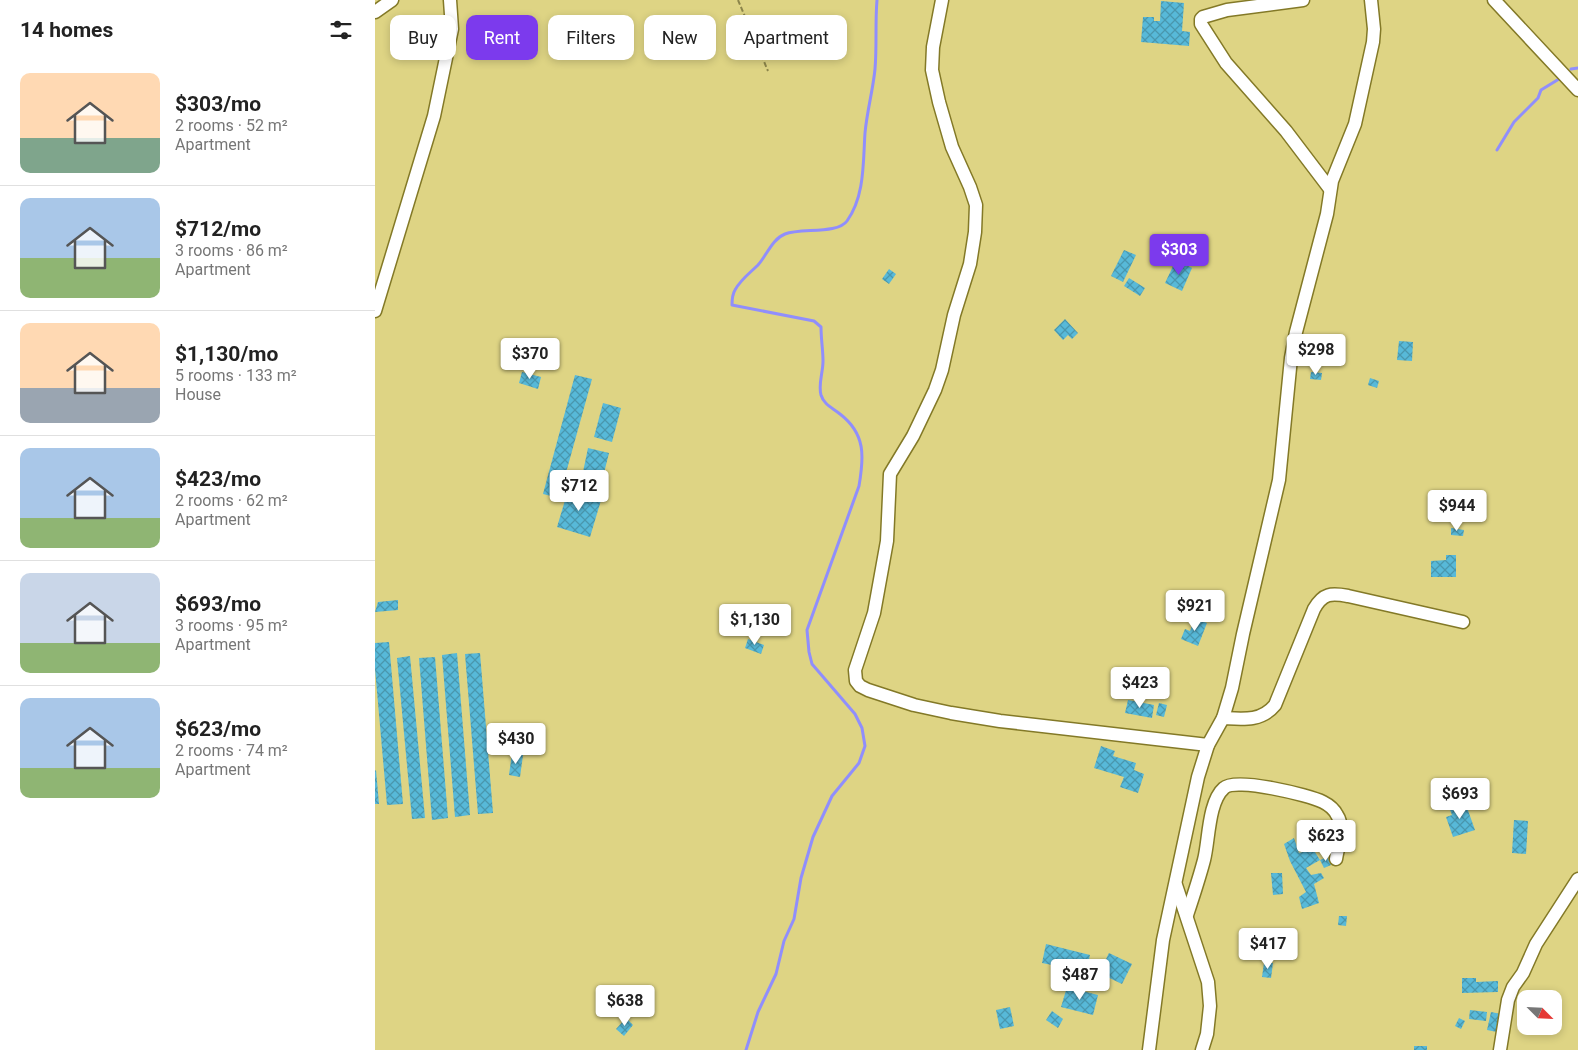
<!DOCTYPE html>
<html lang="en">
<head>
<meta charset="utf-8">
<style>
	:root { --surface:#fff; --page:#f2f2f2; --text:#222; --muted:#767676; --line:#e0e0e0; --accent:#7c3aed }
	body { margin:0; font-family:Roboto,sans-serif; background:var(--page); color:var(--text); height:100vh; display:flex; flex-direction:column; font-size:19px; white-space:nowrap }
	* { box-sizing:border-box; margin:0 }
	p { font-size:16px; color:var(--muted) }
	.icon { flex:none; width:28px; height:28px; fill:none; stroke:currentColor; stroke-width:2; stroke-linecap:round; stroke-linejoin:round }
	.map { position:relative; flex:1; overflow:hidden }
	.details { display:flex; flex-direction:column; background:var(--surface); width:375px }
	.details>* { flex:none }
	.top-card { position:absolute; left:15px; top:15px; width:475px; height:45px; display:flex; gap:10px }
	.needle { width:32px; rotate:114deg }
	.buttons { position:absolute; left:1142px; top:990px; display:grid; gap:10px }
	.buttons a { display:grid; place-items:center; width:45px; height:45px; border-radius:10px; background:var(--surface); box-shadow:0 2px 8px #0003; font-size:25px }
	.price { position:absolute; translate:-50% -42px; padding:0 11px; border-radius:5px; background:#fff; color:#222; font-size:16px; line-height:32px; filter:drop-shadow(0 1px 2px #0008) }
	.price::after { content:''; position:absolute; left:50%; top:30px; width:15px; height:11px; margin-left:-8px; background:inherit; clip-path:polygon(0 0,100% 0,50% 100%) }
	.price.selected { background:var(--accent); color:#fff }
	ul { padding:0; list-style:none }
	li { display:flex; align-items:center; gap:15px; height:125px; padding:0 20px }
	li+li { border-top:1px solid var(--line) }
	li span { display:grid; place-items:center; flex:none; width:140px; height:100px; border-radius:10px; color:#555 }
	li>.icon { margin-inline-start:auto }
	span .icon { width:60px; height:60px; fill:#fffc; stroke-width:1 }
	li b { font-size:21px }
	h2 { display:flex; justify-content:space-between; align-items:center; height:60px; padding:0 20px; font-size:21px }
	.chip { padding:0 18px; border-radius:10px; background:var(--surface); box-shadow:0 2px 8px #0003; font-size:18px; line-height:45px }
	.chip.selected { background:var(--accent); color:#fff }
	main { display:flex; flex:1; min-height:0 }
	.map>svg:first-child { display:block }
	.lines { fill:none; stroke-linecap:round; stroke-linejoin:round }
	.stream { stroke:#908efc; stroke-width:3 }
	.building { fill:url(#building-cross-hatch) }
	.street-casing { stroke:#837927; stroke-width:15 }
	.path { stroke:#8c854b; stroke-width:2; stroke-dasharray:5 2.5; stroke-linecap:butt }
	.street { stroke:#fff; stroke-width:12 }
</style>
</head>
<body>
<main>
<section class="details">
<h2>14 homes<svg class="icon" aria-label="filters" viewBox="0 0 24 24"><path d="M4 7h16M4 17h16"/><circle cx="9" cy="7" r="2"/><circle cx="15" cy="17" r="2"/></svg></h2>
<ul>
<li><span style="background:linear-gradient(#ffd9b3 65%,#7fa58c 0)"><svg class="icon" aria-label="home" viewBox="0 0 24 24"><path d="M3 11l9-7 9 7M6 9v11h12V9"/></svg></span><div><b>$303/mo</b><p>2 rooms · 52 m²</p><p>Apartment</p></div></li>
<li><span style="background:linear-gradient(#a9c7e8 60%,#8fb573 0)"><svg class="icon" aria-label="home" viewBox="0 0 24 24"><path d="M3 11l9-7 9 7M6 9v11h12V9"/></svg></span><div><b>$712/mo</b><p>3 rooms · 86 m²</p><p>Apartment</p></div></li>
<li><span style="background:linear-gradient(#ffd9b3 65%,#9aa5b1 0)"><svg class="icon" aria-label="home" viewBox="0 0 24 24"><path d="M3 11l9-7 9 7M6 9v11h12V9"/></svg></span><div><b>$1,130/mo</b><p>5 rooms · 133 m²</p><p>House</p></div></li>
<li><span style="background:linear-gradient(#a9c7e8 70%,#8fb573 0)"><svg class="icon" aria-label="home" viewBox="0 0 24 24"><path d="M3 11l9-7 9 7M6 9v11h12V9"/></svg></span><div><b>$423/mo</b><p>2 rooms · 62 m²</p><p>Apartment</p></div></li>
<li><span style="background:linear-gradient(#c9d6e8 70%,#8fb573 0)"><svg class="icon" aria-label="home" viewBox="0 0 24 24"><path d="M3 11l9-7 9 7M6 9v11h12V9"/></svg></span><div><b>$693/mo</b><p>3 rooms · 95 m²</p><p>Apartment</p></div></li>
<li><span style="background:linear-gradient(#a9c7e8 70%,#8fb573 0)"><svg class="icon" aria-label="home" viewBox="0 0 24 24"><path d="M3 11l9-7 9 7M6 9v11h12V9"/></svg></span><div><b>$623/mo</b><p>2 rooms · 74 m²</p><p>Apartment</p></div></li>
</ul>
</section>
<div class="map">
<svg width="1203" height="1050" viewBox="0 0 1203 1050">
	<defs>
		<pattern id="building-cross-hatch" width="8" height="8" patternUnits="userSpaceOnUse" patternTransform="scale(1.25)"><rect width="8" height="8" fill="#57b9d9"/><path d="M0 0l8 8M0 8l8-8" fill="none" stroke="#4997ae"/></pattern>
	</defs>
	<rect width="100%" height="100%" fill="#ded484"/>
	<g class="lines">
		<g class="stream">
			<polyline points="1196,69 1203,68"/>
			<polyline points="1122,150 1139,122 1163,98 1166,90 1184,79"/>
			<path d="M371,1050L383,1012L401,974L409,941L419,919L426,878L438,837L457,796L484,763L490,746L487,728L480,714L437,664L434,652L432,630L484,486C489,457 491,434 465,414C458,408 449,405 446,395C443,384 448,373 448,361C448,350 446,339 446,327L439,321L357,305C357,299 357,295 360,290C366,279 375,273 383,265C392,255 397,239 410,234C426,228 463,234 472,221C490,196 488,162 490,133C492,111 498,90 500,69C502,46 500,23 502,0"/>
		</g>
	</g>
	<g class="building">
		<polygon points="786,1 809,3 807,31 815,32 814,46 766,42 768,17 779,17 779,21 785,21"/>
		<polygon points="749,250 761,255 748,282 736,276"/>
		<polygon points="801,260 817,268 807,291 790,283"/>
		<polygon points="514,269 521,274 514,284 507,279"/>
		<polygon points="754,278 770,288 765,296 749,286"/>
		<polygon points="690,319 703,333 697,339 693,335 688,340 679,330"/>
		<polygon points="1024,341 1038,342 1037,361 1022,360"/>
		<polygon points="147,372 166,377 163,389 144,383"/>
		<polygon points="936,372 947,373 946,380 935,379"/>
		<polygon points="200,375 217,379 184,498 168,494"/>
		<polygon points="995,378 1004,381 1002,388 993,385"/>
		<polygon points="228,403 246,408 237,442 219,437"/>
		<polygon points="213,448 234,453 228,477 208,472"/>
		<polygon points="194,487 227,497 215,537 182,527"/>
		<polygon points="1076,528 1089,530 1088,536 1076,535"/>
		<polygon points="1071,555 1081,555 1081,577 1056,577 1056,561 1071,560"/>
		<polygon points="23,600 23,610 0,612 3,602"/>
		<polygon points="820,618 832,623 823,646 806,639 810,629 815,631"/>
		<polygon points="373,639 389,645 386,654 370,648"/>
		<polygon points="14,642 28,804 12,805 0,669 0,643"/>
		<polygon points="82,653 95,815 80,817 67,655"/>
		<polygon points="105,653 118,813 103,814 90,654"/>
		<polygon points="35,656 50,818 37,819 22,658"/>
		<polygon points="60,657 73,818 57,820 44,658"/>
		<polygon points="753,700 779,705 777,718 750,713"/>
		<polygon points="784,703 792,705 789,717 781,715"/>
		<polygon points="726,746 740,751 738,756 761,763 759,770 769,774 763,793 745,787 749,777 719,768"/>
		<polygon points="137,753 148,755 145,777 134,775"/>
		<polygon points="1,770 4,804 0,804 0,771"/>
		<polygon points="1090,802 1100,830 1078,837 1071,817 1077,815 1074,807"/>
		<polygon points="1139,820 1153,821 1151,854 1137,853"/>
		<polygon points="919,838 924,853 938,849 945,860 931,868 936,875 946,873 949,878 939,884 944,903 927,909 924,897 931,892 915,861 909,844"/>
		<polygon points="952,857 956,865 949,868 945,860"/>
		<polygon points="896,873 907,873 908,894 898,895"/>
		<polygon points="964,916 972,916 971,926 963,925"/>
		<polygon points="891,931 900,931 899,946 890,945"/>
		<polygon points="671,944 715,955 711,972 667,963"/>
		<polygon points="734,953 757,964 747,984 724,973"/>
		<polygon points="889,963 898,963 896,978 887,977"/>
		<polygon points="1087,978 1101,978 1101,982 1123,981 1123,992 1087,993"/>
		<polygon points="692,987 723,995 718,1015 686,1007"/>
		<polygon points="635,1007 639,1026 625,1029 621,1010"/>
		<polygon points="1095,1010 1112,1012 1111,1021 1094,1019"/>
		<polygon points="677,1011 688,1019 683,1028 671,1020"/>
		<polygon points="1116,1012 1126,1014 1122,1032 1112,1030"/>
		<polygon points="251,1018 258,1025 249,1036 241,1029"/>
		<polygon points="1084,1018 1090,1021 1086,1029 1080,1026"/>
		<rect x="1039" y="1046" width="13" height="4"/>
	</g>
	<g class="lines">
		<defs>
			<g id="street">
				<polyline points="567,0 558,47 557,70 564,102 577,147 595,187 601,205 600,232 595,264 579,315 567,370 560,390 538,436 515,474 512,541 499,613 480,670 481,681 485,686 493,690 539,705 576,713 625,721 833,745"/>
				<polyline points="928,0 852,10 828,17 826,19 826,24 851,63 911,131 955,189"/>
				<polyline points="1119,0 1203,90"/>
				<polyline points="0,12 17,0"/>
				<polyline points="0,311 59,116 77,29 75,0"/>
				<path d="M848,718C867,719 886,722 900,705L939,609C948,593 956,593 973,596L1088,622"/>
				<polyline points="801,885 833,982 835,1006 832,1034 827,1050"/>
				<path d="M812,915C818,897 824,879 829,860C834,841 833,802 849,788C860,777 934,795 948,802C954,805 959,809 962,815C970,827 963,846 961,859"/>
				<polyline points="774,1050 788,940 823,777 833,745 848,718 857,688 868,634 904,480 916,358 921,332 952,214 957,181 980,124 998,42 999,29 996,0"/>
				<polyline points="1125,1050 1133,1000 1138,987 1148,973 1161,944 1203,879"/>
			</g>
		</defs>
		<use href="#street" class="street-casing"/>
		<polyline class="path" points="363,0 393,71"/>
		<use href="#street" class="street"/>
	</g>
</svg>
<div class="buttons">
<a><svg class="needle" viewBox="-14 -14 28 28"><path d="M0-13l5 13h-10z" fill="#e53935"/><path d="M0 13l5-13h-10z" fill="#767676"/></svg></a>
</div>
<b class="price selected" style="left:804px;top:276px">$303</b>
<b class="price" style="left:941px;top:376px">$298</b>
<b class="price" style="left:155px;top:380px">$370</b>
<b class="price" style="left:204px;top:512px">$712</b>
<b class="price" style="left:1082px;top:532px">$944</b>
<b class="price" style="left:820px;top:632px">$921</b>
<b class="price" style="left:380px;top:646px">$1,130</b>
<b class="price" style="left:765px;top:709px">$423</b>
<b class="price" style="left:141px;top:765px">$430</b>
<b class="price" style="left:1085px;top:820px">$693</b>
<b class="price" style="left:951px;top:862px">$623</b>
<b class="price" style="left:893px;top:970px">$417</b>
<b class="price" style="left:705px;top:1001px">$487</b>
<b class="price" style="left:250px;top:1027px">$638</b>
<div class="top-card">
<a class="chip">Buy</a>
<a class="chip selected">Rent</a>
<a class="chip">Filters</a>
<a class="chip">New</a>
<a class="chip">Apartment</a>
</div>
</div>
</main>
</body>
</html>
